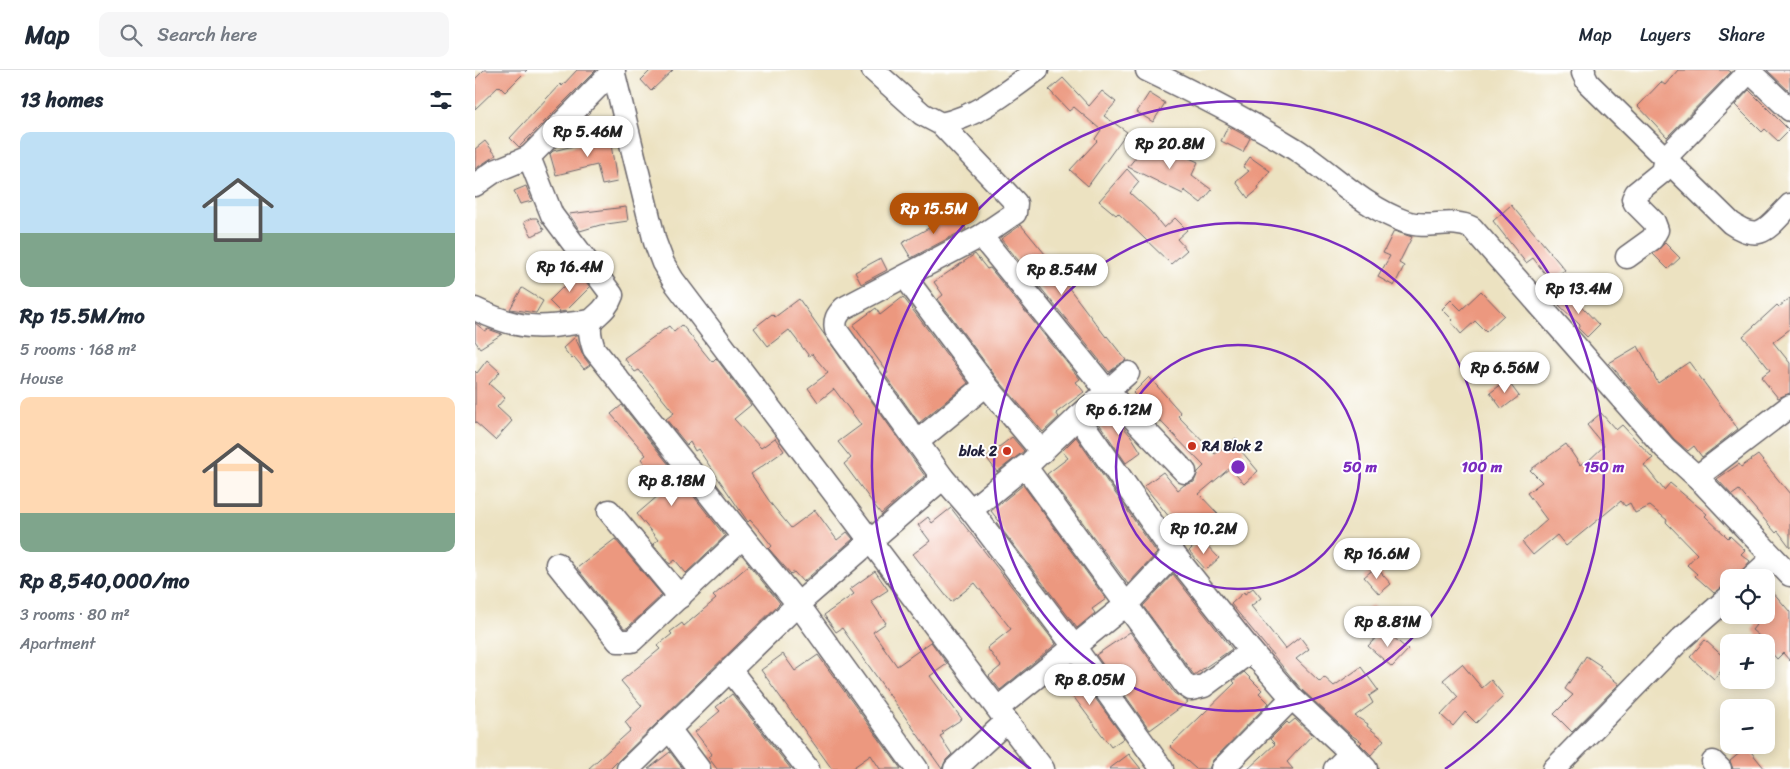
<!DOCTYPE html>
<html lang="en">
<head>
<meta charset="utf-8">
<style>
	:root { --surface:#fff; --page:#f6f6f7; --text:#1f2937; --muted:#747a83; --line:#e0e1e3; --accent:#b45309 }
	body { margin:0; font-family:Sriracha,sans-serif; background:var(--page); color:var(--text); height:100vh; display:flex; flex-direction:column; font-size:19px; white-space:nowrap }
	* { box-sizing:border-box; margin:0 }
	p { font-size:16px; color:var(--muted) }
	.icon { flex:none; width:28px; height:28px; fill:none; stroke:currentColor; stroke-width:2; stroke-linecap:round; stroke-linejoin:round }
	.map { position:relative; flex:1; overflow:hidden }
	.details { display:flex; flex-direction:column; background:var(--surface); width:475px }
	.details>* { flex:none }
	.tools { position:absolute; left:1245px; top:499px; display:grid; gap:10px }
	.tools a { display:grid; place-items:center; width:55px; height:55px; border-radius:10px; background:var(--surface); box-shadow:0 2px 12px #0003; font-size:25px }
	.price { position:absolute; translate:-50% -42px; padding:0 11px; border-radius:18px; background:#fff; color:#222; font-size:16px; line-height:32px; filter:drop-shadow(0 1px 2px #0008) }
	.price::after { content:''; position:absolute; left:50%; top:30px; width:15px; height:11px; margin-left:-8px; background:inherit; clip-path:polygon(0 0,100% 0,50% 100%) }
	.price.selected { background:var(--accent); color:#fff }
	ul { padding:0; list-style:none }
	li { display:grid; align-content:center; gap:10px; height:265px; padding:0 20px }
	li span { display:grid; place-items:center; height:155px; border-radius:10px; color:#555 }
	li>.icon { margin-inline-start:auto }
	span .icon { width:90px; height:90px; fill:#fffc; stroke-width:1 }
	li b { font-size:21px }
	h2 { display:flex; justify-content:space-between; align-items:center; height:60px; padding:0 20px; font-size:21px }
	header { display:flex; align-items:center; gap:30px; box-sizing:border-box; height:70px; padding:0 25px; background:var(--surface); border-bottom:1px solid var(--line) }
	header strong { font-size:24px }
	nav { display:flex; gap:28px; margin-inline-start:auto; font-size:18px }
	.search { width:350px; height:45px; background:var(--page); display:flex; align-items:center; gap:12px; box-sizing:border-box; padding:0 18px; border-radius:10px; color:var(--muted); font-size:19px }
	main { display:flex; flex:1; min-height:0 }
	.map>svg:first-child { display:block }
	.building { fill:#ec987f }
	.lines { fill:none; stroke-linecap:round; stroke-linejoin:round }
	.minor-casing { stroke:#69656a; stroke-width:25 }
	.minor { stroke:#fff; stroke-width:22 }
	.ring { fill:none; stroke:#7b2cbf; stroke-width:2.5 }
	.poi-dot { fill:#c8321e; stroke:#fff; stroke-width:2 }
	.labels { text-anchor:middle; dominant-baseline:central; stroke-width:4; stroke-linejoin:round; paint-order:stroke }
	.poi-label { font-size:14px; font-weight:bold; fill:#22223b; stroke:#fff; text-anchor:start }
	.centre { fill:#7b2cbf; stroke:#fff; stroke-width:2.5 }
	.ring-label { font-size:15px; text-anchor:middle; font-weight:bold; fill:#7b2cbf; stroke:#fff; stroke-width:4; stroke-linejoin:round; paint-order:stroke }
</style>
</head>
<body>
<header>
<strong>Map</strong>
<div class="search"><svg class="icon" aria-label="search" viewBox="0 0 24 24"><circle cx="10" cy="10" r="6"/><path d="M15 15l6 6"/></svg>Search here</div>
<nav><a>Map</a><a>Layers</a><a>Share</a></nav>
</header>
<main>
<section class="details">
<h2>13 homes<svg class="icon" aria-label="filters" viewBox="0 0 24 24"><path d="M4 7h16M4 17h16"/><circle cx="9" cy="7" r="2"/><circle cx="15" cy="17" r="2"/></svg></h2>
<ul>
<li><span style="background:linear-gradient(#bfe0f5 65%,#7fa58c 0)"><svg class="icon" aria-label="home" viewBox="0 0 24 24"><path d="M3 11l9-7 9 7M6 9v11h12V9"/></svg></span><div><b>Rp 15.5M/mo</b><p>5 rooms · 168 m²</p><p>House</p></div></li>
<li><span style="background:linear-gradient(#ffd9b3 75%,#7fa58c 0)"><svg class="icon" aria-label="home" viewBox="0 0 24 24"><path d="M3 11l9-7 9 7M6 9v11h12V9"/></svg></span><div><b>Rp 8,540,000/mo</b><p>3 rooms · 80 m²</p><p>Apartment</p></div></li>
</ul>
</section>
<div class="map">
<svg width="1315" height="699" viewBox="0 0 1315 699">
	<rect width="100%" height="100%" fill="#fff"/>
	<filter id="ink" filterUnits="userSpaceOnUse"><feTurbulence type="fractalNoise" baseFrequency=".02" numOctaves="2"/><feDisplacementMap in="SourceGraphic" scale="10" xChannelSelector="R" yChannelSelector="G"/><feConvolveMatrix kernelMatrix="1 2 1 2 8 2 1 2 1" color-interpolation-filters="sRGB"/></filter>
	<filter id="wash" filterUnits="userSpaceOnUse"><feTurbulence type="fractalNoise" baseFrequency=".0096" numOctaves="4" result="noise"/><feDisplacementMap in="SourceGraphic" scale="20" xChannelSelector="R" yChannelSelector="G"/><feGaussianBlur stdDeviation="1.12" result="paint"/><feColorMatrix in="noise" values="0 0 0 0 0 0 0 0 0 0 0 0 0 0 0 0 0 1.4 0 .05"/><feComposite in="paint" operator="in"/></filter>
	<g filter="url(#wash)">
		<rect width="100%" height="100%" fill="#ece2c1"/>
		<g id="blocks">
			<g class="building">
				<polygon points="9,0 52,0 30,22 24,16 0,39 0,9"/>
				<polygon points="102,0 121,0 44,77 35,68 85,14 87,16"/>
				<polygon points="176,0 198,0 176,21 166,10"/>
				<polygon points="1203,0 1253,0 1256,2 1192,67 1163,36 1186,12 1190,15"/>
				<polygon points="1292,0 1315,0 1315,22"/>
				<polygon points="588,8 614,36 627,21 641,32 629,46 652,62 613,116 595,100 622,71 620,69 626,60 599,37 594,41 574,20"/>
				<polygon points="1274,20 1314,60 1303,71 1290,59 1287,62 1260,35"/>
				<polygon points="674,23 690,33 678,52 662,42"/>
				<polygon points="753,56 775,68 768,82 746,71"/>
				<polygon points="134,62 142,112 127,115 122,95 81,105 75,84 78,81 119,71 118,65"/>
				<polygon points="676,69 693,84 695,79 723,92 717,105 737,120 726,133 709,120 708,124 653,97"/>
				<polygon points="10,71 21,85 0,99 0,79"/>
				<polygon points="775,87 795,101 783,117 784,119 773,128 761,112 774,101 768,97"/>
				<polygon points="652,99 664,112 655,123 676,142 689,158 700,148 712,160 702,169 712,180 696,194 643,143 641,145 624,131"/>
				<polygon points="51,116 57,131 45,134 39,121"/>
				<polygon points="1036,135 1090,200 1076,211 1058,188 1051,193 1018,151"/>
				<polygon points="151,137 153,151 125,155 105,161 94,144"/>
				<polygon points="482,142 491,159 436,188 427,173"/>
				<polygon points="57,148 62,148 69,160 57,166 49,152"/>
				<polygon points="546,155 580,196 578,197 631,267 632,266 651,290 634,302 526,169"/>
				<polygon points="919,161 937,167 924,193 929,196 919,216 903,207 915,186 908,183"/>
				<polygon points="1190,173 1205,188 1193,199 1178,184"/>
				<polygon points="500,184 512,199 515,198 605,309 601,312 609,322 581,343 584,347 568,362 521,307 463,229 468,225 459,212"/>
				<polygon points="406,188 412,200 386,214 380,202"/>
				<polygon points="103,202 115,217 91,241 85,242 74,231"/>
				<polygon points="47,218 68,231 61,243 35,239"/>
				<polygon points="1006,221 1029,245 1011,262 1000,251 986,264 976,252 978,250 967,239 976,230 986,240"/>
				<polygon points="1095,224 1124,255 1112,267 1103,258 1105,255 1084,235"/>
				<polygon points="428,227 493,313 444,353 410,305 413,303 378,255 401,238 405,245"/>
				<polygon points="1315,228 1315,259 1298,272 1315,293 1315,323 1303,328 1286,307 1295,300 1268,266 1302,235 1304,237"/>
				<polygon points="324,229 450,406 406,444 369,394 376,388 363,372 386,355 359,319 343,332 333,318 353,303 337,284 334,286 314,260 293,276 279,258 297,244 300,247"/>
				<polygon points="0,253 10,261 13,259 27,264 5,278 0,271"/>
				<polygon points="207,255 237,292 241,288 276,335 259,349 286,378 300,368 309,381 276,404 297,435 316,458 340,440 362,470 372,462 378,469 328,512 319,502 316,504 294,479 297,476 286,462 275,450 273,452 223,379 220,381 215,372 212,375 191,349 199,343 164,300 160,302 149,288 194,256 199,262"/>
				<polygon points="100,267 109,287 115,295 109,299 99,287 97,289 88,278"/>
				<polygon points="1163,276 1183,313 1214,292 1263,359 1227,387 1219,376 1213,381 1199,369 1134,293"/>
				<polygon points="12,290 25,302 14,314 30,328 22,337 37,351 20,370 0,352 0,301 2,303"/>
				<polygon points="674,307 706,343 703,346 740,384 761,368 770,380 767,382 783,401 769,414 755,398 724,424 743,444 716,468 697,446 695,448 669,416 688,402 703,420 709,415 719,412 723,402 729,396 658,323"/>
				<polygon points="1032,310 1044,326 1027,339 1015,323"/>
				<polygon points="147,335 250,466 211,503 200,490 195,494 178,474 183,470 162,444 191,419 166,389 171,385 136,344"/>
				<polygon points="632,339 656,366 666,382 651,393 621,349"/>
				<polygon points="1126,343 1141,360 1147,355 1178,388 1169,395 1189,420 1195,413 1232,444 1230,446 1253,468 1255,466 1270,480 1266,484 1275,491 1261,508 1254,508 1254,514 1239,523 1220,506 1222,504 1212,495 1222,484 1191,452 1192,450 1175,436 1160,443 1155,433 1150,436 1146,431 1091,476 1082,465 1058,485 1047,472 1072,450 1052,423 1067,412 1055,400 1091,374 1105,395 1109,392 1110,394 1129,376 1112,355"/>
				<polygon points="537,367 549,381 522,402 511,387"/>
				<polygon points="601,367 682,483 653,514 572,404 593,388 587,381"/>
				<polygon points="1283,385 1315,424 1315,477 1303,461 1301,463 1264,420 1257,425 1242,409 1264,394 1266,397"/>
				<polygon points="548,415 631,529 617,539 620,543 602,558 522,453 524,451 516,441"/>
				<polygon points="476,438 581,574 525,620 514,606 526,596 512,578 536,559 500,513 476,532 438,484 455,471 443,455 453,447 457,453"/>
				<polygon points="140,469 187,525 152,558 149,558 102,498"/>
				<polygon points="726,469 744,488 731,500 714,481"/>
				<polygon points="274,495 305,533 141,693 135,699 113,699 156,660 150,652 167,636 146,611 185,579 182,576 197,564 195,562 207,553 209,556 241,529 238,526"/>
				<polygon points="901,497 916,514 904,524 889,507"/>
				<polygon points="400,501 413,520 396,531 411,553 398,562 422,596 456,572 472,594 455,606 487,649 467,662 469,664 465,666 477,684 471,690 467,699 367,558 361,562 349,545 379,524 375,519"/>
				<polygon points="698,504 757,579 719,605 668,536"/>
				<polygon points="1291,514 1315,542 1315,591 1308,583 1302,589 1292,578 1295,575 1277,560 1281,555 1273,545 1291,545"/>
				<polygon points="778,518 786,528 776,536 810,579 825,567 834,579 821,589 845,612 849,607 859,616 886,597 903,620 894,626 898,633 880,646 893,654 892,656 909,670 896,685 885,674 887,672 876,665 826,619 756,534 769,522 770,524"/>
				<polygon points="897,535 911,551 900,560 886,544"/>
				<polygon points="909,559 933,580 917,597 893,576"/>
				<polygon points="655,562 699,623 713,632 675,660 621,585"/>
				<polygon points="1230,570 1254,592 1239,609 1215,587"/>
				<polygon points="308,584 320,601 343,585 426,699 405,699 396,685 376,699 357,699 286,600"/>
				<polygon points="1111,586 1126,596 1124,598 1144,614 1097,662 1079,644 1098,625 1090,619"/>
				<polygon points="987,594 1007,618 1016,610 1029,626 1001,653 990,642 978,656 966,645 983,627 968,610"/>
				<polygon points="597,596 649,668 636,677 589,614 587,616 581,608"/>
				<polygon points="769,602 787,620 784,623 794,633 738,690 734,699 721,699 695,676 760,613 758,611"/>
				<polygon points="257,624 316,699 242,699 233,687 237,684 220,662 245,641 241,637"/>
				<polygon points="820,649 837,665 812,692 818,699 773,699 800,674 795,669 812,652 814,654"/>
				<polygon points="1272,677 1290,699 1258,699 1255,691"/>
				<polygon points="195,682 208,699 173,699"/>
				<polygon points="654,684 666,699 634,699"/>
			</g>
		</g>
	</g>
	<g filter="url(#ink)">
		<use href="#blocks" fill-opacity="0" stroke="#69656a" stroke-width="1"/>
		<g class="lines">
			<defs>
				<g id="minor">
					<polyline points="138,0 180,172 188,193 198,210 568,699"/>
					<path d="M139,0L54,87L77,145L137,225C127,253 106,240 119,279L268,467"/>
					<path d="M398,0L447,44L466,54C503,46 532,22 562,0"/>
					<path d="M672,0C722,24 773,50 820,79C857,103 888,137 931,152C953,160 977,147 997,158L1190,378L1222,407L1315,505"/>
					<path d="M1109,0L1108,3L1113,13L1256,153C1286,174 1293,157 1315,135"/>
					<polyline points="1273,0 1315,40"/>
					<polyline points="0,115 20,101 54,87"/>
					<polyline points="506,166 632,321 710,402"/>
					<polyline points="1152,187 1177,169 1182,160 1179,152 1160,133 1158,129 1161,123 1187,102 1190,88 1276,0"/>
					<polyline points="430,207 511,315 567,382"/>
					<path d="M0,239C48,262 66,258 116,251"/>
					<polyline points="653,303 603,347 699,484 776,581 817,628 876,683"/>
					<polyline points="442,372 511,315"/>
					<polyline points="557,391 603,347"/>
					<polyline points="1222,407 1315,336"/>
					<polyline points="468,408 496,440 550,396 710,615 716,619 729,616 776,581"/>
					<polyline points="496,440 598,575 687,699"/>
					<polyline points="134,441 205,527"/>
					<polyline points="82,494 143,571 157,571 268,467 323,534 442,699"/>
					<polyline points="1276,508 1298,488"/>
					<polyline points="255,600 333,699"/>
					<polyline points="523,638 652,534 699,484"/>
					<polyline points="194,659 224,699"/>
					<polyline points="1238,692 1245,699"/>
					<path d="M153,699L323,534L468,408L361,260C359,250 362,245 369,238L506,166L540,143L541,133L466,54"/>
					<polyline points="480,699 532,651"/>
					<polyline points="747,699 817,628"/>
					<polyline points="860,699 876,683 891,699"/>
					<polyline points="1079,699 1206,569 1254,527"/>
				</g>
			</defs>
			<use href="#minor" class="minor-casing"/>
			<use href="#minor" class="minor"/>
		</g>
	</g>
	<g class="ring">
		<circle cx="763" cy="397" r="122"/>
		<circle cx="763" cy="397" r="244"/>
		<path d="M556 699A366 366 0 1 1 970 699"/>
	</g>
	<g class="poi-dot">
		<circle cx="717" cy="376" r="5"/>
		<circle cx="532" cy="381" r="5"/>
	</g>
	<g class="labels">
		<g class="poi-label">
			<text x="727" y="376">RA Blok 2</text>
			<text x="522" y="381" text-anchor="end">blok 2</text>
		</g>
	</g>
	<circle cx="763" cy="397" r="8" class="centre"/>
	<g class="ring-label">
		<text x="885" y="402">50 m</text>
		<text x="1007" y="402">100 m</text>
		<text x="1129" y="402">150 m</text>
	</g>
</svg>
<div class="tools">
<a><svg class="icon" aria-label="locate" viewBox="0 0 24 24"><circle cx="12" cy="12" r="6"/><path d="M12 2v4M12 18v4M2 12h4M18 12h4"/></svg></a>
<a>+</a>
<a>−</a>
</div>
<b class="price" style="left:113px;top:88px">Rp 5.46M</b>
<b class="price" style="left:695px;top:100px">Rp 20.8M</b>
<b class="price selected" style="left:459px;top:165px">Rp 15.5M</b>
<b class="price" style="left:95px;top:223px">Rp 16.4M</b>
<b class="price" style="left:587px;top:226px">Rp 8.54M</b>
<b class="price" style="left:1104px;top:245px">Rp 13.4M</b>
<b class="price" style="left:1030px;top:324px">Rp 6.56M</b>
<b class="price" style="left:644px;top:366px">Rp 6.12M</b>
<b class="price" style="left:197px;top:437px">Rp 8.18M</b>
<b class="price" style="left:729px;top:485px">Rp 10.2M</b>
<b class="price" style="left:902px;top:510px">Rp 16.6M</b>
<b class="price" style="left:913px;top:578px">Rp 8.81M</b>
<b class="price" style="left:615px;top:636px">Rp 8.05M</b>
</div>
</main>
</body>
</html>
